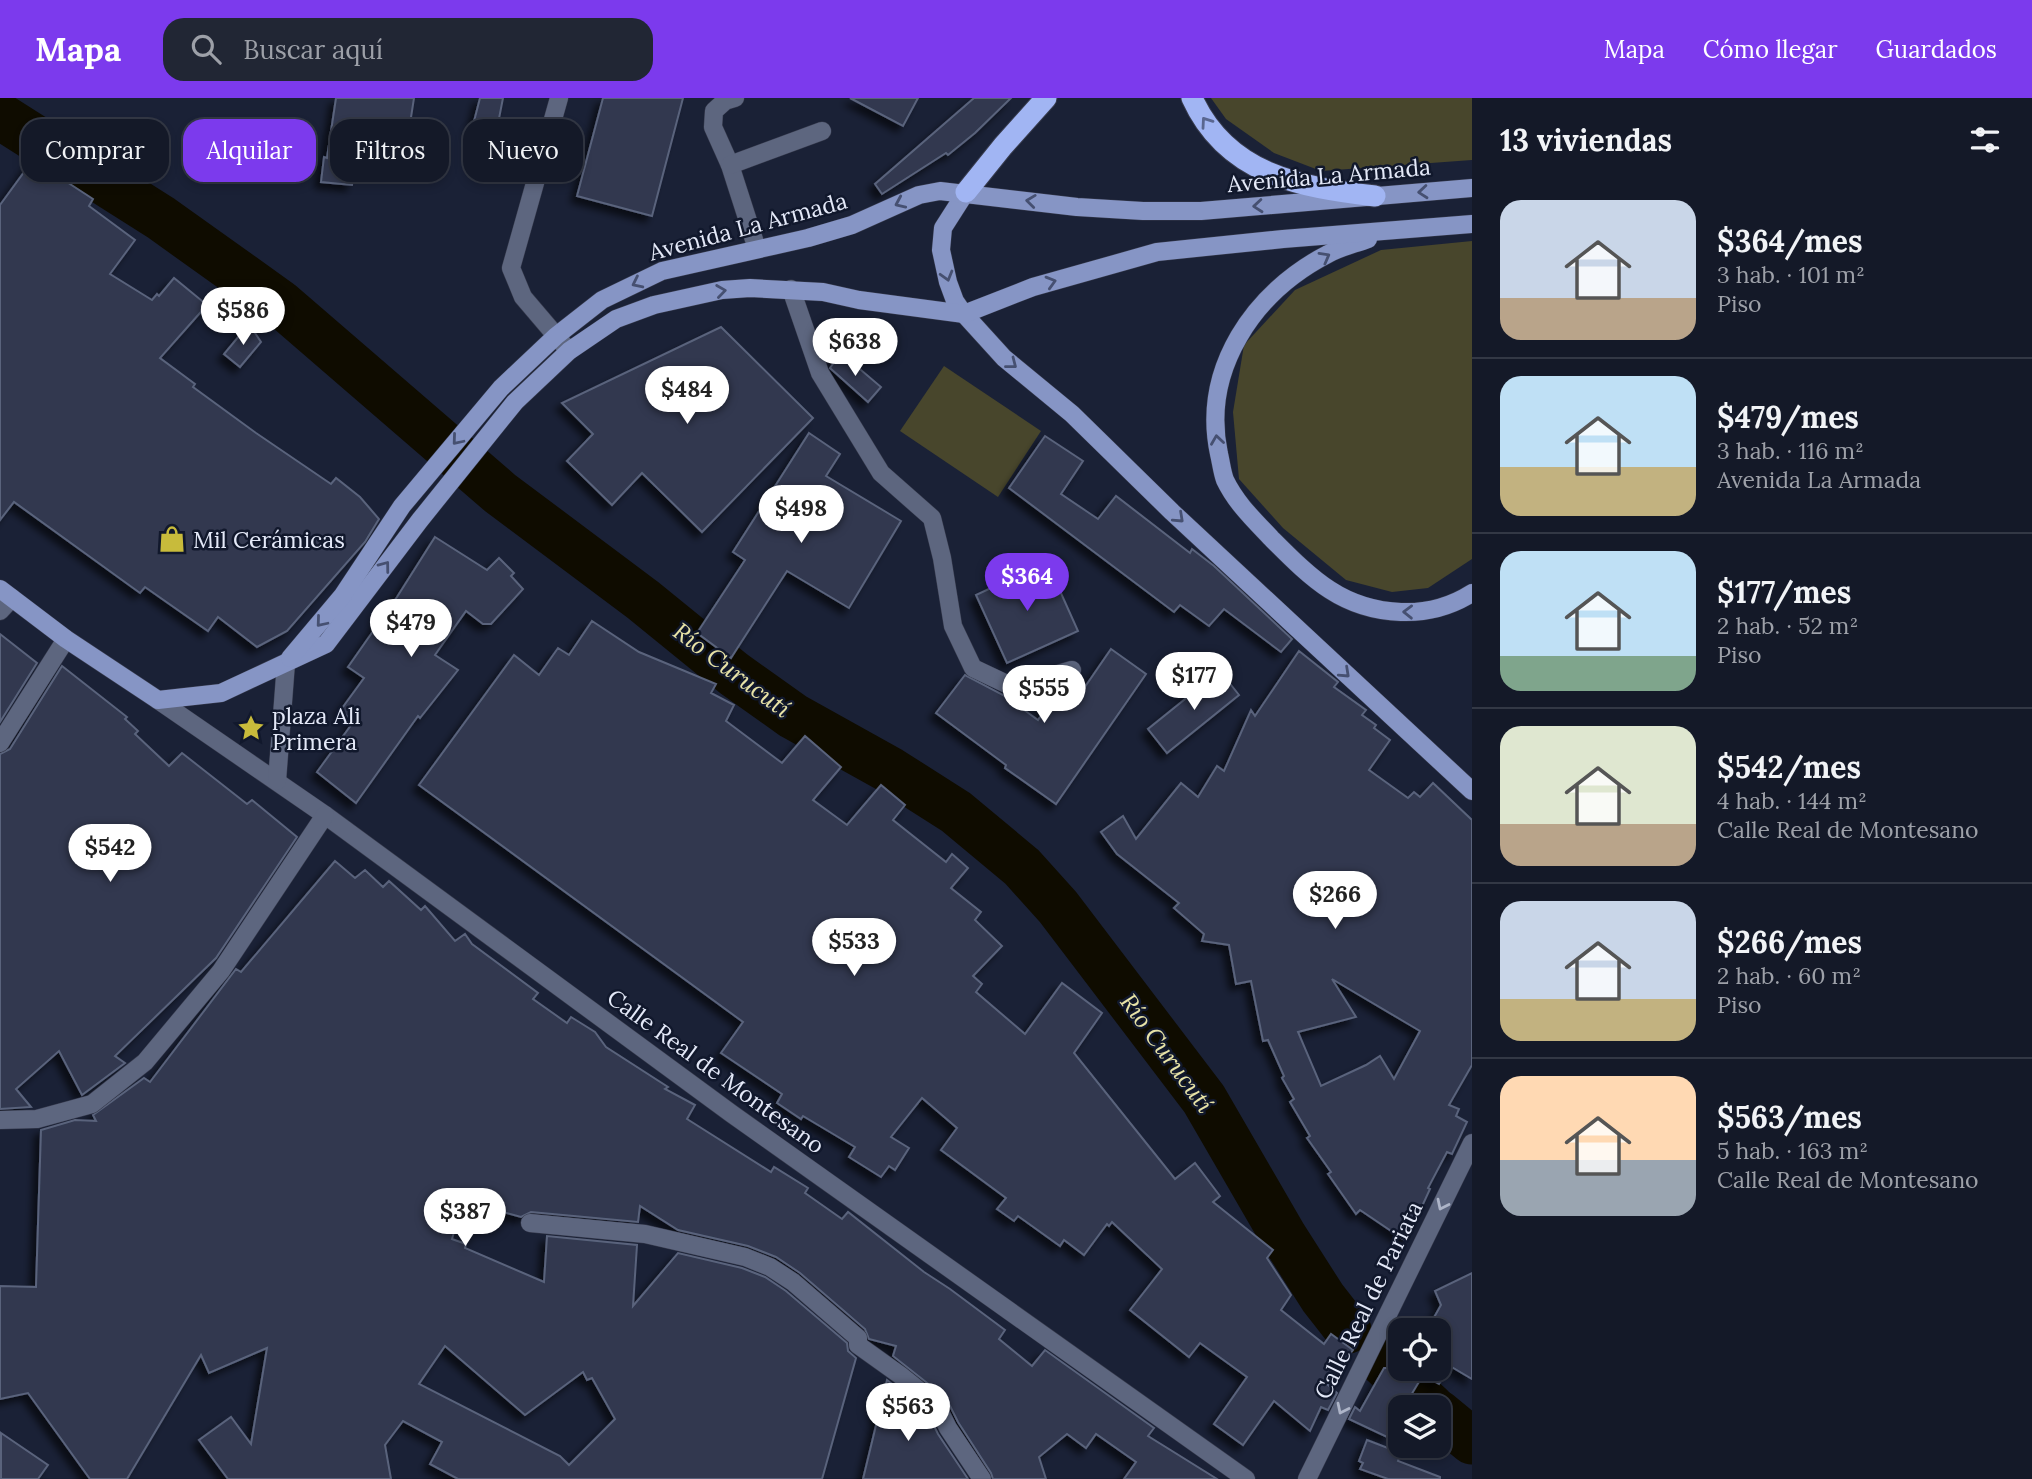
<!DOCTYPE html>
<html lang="es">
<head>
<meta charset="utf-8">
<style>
	:root { --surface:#141928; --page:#212634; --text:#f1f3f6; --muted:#9da0a8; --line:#333845; --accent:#7c3aed }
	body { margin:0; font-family:Lora,serif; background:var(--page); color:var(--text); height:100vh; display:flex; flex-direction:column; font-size:26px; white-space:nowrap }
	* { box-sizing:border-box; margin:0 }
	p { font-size:23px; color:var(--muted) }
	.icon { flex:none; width:38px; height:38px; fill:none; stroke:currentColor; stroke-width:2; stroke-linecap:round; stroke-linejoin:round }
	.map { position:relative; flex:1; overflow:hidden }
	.drawer { display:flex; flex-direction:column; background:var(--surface); width:560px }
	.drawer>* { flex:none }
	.hud { position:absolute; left:21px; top:21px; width:665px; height:63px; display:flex; gap:14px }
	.controls { position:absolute; left:1388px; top:1220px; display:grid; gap:14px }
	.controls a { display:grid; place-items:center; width:63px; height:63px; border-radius:14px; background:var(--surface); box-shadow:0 4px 10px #0003,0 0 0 2px var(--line); font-size:35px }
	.price { position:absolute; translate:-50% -60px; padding:0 16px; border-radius:24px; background:#fff; color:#222; font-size:23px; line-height:46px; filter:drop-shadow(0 2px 4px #0008) }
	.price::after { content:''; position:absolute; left:50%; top:42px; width:21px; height:16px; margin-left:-10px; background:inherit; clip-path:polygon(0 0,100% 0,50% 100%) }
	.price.on { background:var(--accent); color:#fff }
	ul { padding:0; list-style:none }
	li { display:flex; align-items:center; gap:21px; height:175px; padding:0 28px }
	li+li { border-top:2px solid var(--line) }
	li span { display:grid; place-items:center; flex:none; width:196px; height:140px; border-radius:21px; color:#555 }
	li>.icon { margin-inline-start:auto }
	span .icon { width:84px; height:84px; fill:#fffc; stroke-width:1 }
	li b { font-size:30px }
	h2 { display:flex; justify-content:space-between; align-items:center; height:84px; padding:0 28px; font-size:30px }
	.tag { padding:0 24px; border-radius:21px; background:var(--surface); box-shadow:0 4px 10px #0003,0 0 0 2px var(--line); font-size:24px; line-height:63px }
	.tag.on { background:var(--accent); color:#fff }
	header { display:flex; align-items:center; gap:42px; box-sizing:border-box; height:98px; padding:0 35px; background:var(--accent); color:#fff }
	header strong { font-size:33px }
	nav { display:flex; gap:38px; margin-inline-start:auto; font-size:24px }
	.search { width:490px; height:63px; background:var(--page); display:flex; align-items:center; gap:18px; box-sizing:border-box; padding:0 24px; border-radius:21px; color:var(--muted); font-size:26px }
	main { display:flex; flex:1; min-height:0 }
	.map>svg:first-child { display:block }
	.green { fill:#48462c }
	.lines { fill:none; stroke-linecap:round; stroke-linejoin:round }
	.river { stroke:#0f0c00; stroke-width:47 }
	.building { fill:#30384f; stroke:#5a637c; stroke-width:2; fill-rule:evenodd; filter:url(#shadow) }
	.minor-casing { stroke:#373b4d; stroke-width:19 }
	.major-casing { stroke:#373b4d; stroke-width:19 }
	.highway-casing { stroke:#373b4d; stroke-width:23 }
	.minor { stroke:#5d667f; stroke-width:18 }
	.major { stroke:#8695c5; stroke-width:18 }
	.highway { stroke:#a1b5f3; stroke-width:21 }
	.oneway { stroke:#596690 }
	.oneway2 { stroke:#465071 }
	.oneway3 { stroke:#aeb5c8 }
	.labels { text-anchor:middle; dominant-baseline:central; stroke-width:5; stroke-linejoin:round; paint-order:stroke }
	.street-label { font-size:23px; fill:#e4e9f8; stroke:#11182c }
	.poi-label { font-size:23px; fill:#e4e9f8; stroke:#11182c; text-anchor:start }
	.water-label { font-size:24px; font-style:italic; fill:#e8e3a7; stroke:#11182c }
</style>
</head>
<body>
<header>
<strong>Mapa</strong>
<div class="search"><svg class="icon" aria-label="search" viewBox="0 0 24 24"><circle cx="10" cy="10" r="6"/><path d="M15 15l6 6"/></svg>Buscar aquí</div>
<nav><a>Mapa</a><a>Cómo llegar</a><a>Guardados</a></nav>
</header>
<main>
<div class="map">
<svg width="1472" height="1381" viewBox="0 0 1472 1381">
	<defs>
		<filter id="shadow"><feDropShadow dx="-6" dy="6" stdDeviation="3.5" flood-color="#0009"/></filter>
	</defs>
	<rect width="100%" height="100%" fill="#1a2136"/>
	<g class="green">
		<polygon points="1211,0 1472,0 1472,62 1321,73 1274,55 1226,21"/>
		<polygon points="1472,143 1472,461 1428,490 1392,494 1346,482 1283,430 1239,381 1233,314 1244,247 1295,192 1381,152"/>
		<polygon points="944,268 1041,333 998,399 900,333"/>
	</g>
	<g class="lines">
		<g class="river">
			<polyline points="0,18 161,120 280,205 500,395 643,502 734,576 793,618 890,672 956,714 1022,769 1058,809 1204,1001 1284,1139 1323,1200 1348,1232"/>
			<polyline points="1382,1264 1431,1309"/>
			<polyline points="1438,1315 1472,1343"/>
		</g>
	</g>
	<g class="building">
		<polygon points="336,0 414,0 407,45 358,38 352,87 321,84 324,59 327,60"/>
		<polygon points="480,0 503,0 495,41 471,35"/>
		<polygon points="603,0 683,0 652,118 577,98"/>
		<polygon points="850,0 918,0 903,28"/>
		<polygon points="974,0 1011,0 975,35 948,57 946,55 882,96 875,86"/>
		<polygon points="30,66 53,82 56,77 93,101 89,108 135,142 110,176 152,202 157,196 159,198 174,180 207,207 160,260 195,286 193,289 256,335 331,386 336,380 360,399 379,421 365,444 287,533 257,549 218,519 208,533 145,489 140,495 14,404 0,422 0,107"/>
		<polygon points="249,226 261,244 240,269 224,256"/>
		<polygon points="721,229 813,320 702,434 642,375 612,407 567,363 593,336 562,305"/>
		<polygon points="841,255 881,289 868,304 830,270"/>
		<polygon points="809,335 840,356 826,378 901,423 849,510 787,473 731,560 697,535 745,462 733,454"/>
		<polygon points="1045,338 1083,363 1061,396 1098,421 1116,398 1190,455 1192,451 1214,468 1292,541 1281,554 1224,511 1209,528 1180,507 1174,514 1009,390"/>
		<polygon points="435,439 487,472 499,460 514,475 511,478 523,491 491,526 483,526 466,513 435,557 458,572 420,620 418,618 356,705 317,674 354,623 340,613 364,580 348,569 397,499"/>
		<polygon points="1047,464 1078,533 1007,565 976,497"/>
		<polygon points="592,523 639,554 716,586 711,595 734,607 726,623 782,665 805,638 841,669 813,702 847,727 881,687 905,707 893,722 946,764 952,756 968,770 951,790 981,814 975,822 1002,848 973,878 982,886 976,894 1025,936 1062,885 1102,915 1074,955 1175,1081 1195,1065 1220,1098 1213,1104 1273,1152 1267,1160 1291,1197 1281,1212 1324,1246 1331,1236 1353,1252 1327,1286 1337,1295 1328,1312 1321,1309 1310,1333 1274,1303 1243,1347 1214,1326 1247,1279 1200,1245 1189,1259 1130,1212 1162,1171 1112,1124 1109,1128 1107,1126 1084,1157 1064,1142 1060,1148 1018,1118 1014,1123 997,1111 1006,1100 941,1052 957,1030 922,1000 891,1039 909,1050 895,1072 889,1068 881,1079 849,1059 855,1049 803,1018 801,1021 777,1005 782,996 721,955 743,924 419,687 514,557 539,577 558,550 569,557"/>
		<polygon points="0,536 37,565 0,624"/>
		<polygon points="1111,551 1146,576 1056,706 1005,670 1006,667 936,615 965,577 1005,598 1038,622 1059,591 1076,602"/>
		<path d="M1299,553L1338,584L1334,589L1366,612L1362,617L1376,627L1374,630L1390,642L1369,672L1408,700L1414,694L1420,699L1433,685L1472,722V967L1449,1007L1459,1011L1456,1018L1467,1024L1452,1056L1447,1054L1428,1090L1430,1091L1406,1143L1360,1112L1356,1116L1328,1076L1331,1074L1307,1040L1310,1038L1290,1004L1294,1001L1282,980L1284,978L1268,942L1263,943L1251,883L1236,886L1229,847L1202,843L1204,836L1174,810L1179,805L1117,756L1101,734L1123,718L1136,741L1181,685L1198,699L1217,668L1224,673L1251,612L1255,618ZM1332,881L1420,933L1394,981L1380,958L1366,967L1321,988L1298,934L1356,919Z"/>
		<polygon points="62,568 127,619 125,621 138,633 135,636 169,668 182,655 247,706 252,702 297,739 216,860 115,958 125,965 82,997 59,953 16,991 31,1009 0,1011 0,656 10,651"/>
		<polygon points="1220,573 1239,597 1167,655 1148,631"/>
		<path d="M335,763L355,780L365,772L383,789L389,783L421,812L425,808L455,843L465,836L472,846L538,895L533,901L567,925L571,919L595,934L606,949L668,989L665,991L695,1007L687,1021L771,1074L774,1069L808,1090L805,1095L842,1121L848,1114L924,1174L950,1191L1005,1232L999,1241L1032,1268L1045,1252L1154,1330L1148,1338L1217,1381H1124L1136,1364L1096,1336L1086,1350L1067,1336L1039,1359L1046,1381H993L991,1375L958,1324L946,1300L893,1258L896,1248L869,1241L865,1231L800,1175L776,1159L748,1148L678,1132L640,1108L638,1124L531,1114L521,1119L463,1103L452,1141L466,1146L465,1150L544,1184L547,1138L637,1147L633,1208L678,1155L742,1170L765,1179L786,1193L847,1245L848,1253L856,1260L822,1381H458L430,1366L442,1344L403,1323L385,1347L391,1381H228L199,1342L231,1319L251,1346L267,1250L209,1275L201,1257L127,1381H90L28,1295L0,1301V1188L36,1189L41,1032L75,1022L96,1023L93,1017L144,980L150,984L236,871L241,874ZM445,1248L525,1317L583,1274L587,1282L592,1280L615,1321L569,1367L560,1358L419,1286Z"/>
		<polygon points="1472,1175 1472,1281 1450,1268 1439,1286 1423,1277 1404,1309 1400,1309 1400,1315 1387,1339 1349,1321 1355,1309 1360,1313 1384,1270 1438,1270 1438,1232 1427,1232 1441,1207 1435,1193"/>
		<polygon points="887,1282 927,1313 938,1336 968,1381 863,1381"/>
		<polygon points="1,1335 48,1367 38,1381 1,1381"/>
		<polygon points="1367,1342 1401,1355 1398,1363 1440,1379 1440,1381 1388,1381 1360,1371 1363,1365 1359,1363"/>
	</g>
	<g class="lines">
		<defs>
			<g id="minor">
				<polyline points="559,0 511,170 523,199 569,253"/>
				<polyline points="735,0 725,3 714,13 713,29 730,67 757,151"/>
				<polyline points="730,67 822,33"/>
				<polyline points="791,191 820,275 881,375 932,420 942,460 953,528 973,570 1013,589 1072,572"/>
				<polyline points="0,513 12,500"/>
				<polyline points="158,602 325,717 732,1016 1246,1381"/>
				<polyline points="0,645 66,541"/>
				<polyline points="277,683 286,565"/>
				<polyline points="0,1022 37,1021 92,1006 145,964 221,873 325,717"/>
				<polyline points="530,1125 645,1136 745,1159 770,1169 793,1184 858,1240 858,1247 900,1277 936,1306 948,1330 982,1381"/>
				<polyline points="1307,1381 1472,1045"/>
			</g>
			<g id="major">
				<polyline points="966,94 943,130 941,152 948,184 955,203 964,216 1004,260 1072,316 1172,414 1472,693"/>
				<path d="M1368,141C1355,146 1340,149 1328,156C1254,194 1201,271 1219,356C1221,364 1222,374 1225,382C1236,405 1254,422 1271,440C1311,480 1342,512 1401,514C1428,515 1450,509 1472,495"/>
				<polyline points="0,491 66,541 158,602 221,595 326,546 420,422 515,304 569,253 616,221 654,207 722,192 750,190 823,194 859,202 964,216 1033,189 1157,154 1283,141 1472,126"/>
				<polyline points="290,560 343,497 402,408 501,290 556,238 602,202 662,173 808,140 852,127 919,97 940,93 1077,109 1143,113 1201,113 1472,90"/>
			</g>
			<g id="highway">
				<path d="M1192,0C1227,77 1300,89 1375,98"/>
				<polyline points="966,94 1003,48 1046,0"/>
			</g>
		</defs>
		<use href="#minor" class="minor-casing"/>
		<use href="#major" class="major-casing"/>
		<use href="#highway" class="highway-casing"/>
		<use href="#minor" class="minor"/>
		<use href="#major" class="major"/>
		<use href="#highway" class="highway"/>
	</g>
	<defs><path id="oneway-chevron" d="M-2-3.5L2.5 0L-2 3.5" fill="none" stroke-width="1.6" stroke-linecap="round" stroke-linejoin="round" transform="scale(1.75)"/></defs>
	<use class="oneway" href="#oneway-chevron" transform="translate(1206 24) rotate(-125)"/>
	<g class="oneway2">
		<use href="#oneway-chevron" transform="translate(1423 94) rotate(175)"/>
		<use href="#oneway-chevron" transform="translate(1031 103) rotate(-173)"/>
		<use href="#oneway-chevron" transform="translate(900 105) rotate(156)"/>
		<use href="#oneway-chevron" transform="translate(1258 108) rotate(175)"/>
		<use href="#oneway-chevron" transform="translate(1325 159) rotate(-29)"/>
		<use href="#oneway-chevron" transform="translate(947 178) rotate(74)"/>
		<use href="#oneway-chevron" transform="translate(1051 184) rotate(-16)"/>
		<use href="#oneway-chevron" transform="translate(637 185) rotate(154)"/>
		<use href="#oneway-chevron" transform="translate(721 193) rotate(-8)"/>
		<use href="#oneway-chevron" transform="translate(1012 266) rotate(38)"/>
		<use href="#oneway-chevron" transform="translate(457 342) rotate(130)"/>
		<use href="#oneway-chevron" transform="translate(1217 342) rotate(-98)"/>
		<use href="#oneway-chevron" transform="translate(1179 420) rotate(43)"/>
		<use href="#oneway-chevron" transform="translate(385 468) rotate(-53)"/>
		<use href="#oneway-chevron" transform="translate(1408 514) rotate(-179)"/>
		<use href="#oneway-chevron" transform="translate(321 524) rotate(130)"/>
		<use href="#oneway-chevron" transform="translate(1345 575) rotate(43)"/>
	</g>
	<g class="oneway3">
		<use href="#oneway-chevron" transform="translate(1442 1107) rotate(116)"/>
		<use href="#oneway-chevron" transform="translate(1342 1311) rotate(116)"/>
	</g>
	<defs>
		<symbol id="shop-bare" viewBox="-9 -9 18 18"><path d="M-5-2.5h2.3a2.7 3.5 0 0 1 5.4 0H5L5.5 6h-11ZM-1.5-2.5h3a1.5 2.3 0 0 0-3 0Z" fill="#c8bb3b" stroke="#11182c" stroke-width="2.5" paint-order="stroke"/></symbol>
		<symbol id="sight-bare" viewBox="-9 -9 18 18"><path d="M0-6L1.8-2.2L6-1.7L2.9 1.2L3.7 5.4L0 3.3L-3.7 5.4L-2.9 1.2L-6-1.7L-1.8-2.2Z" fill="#c8bb3b" stroke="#11182c" stroke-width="2.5" paint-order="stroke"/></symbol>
	</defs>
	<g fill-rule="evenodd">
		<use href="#shop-bare" x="153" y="422" width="38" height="38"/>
		<use href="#sight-bare" x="232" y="611" width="38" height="38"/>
	</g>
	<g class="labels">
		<g class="street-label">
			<text transform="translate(1329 77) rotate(-5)">Avenida La Armada</text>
			<text transform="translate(748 128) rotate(-15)">Avenida La Armada</text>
			<text transform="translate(716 973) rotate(36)">Calle Real de Montesano</text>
			<text transform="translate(1368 1202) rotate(-64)">Calle Real de Pariata</text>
		</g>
		<g class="poi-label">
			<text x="193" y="441">Mil Cerámicas</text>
			<text x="272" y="617">plaza Ali<tspan x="272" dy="26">Primera</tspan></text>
		</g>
		<g class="water-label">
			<text transform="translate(732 572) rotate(37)">Río Curucutí</text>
			<text transform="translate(1167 955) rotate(54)">Río Curucutí</text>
		</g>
	</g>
</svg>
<div class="controls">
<a><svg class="icon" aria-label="locate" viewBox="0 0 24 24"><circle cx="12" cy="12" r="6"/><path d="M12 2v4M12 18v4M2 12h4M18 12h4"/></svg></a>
<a><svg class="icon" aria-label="layers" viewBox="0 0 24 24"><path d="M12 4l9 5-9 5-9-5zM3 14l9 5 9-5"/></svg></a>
</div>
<b class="price" style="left:243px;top:249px">$586</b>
<b class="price" style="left:855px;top:280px">$638</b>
<b class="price" style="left:687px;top:328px">$484</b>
<b class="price" style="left:801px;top:447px">$498</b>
<b class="price on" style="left:1027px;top:515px">$364</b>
<b class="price" style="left:411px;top:561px">$479</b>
<b class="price" style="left:1194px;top:614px">$177</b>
<b class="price" style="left:1044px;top:627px">$555</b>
<b class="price" style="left:110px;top:786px">$542</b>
<b class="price" style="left:1335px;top:833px">$266</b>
<b class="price" style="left:854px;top:880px">$533</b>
<b class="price" style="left:465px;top:1150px">$387</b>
<b class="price" style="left:908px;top:1345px">$563</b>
<div class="hud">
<a class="tag">Comprar</a>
<a class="tag on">Alquilar</a>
<a class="tag">Filtros</a>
<a class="tag">Nuevo</a>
</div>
</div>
<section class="drawer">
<h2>13 viviendas<svg class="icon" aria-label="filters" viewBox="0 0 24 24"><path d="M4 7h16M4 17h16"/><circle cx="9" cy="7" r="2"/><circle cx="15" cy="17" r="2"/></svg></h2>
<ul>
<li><span style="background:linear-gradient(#c9d6e8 70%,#b9a48a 0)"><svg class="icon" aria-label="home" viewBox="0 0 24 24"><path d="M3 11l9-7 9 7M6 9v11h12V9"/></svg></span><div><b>$364/mes</b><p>3 hab. · 101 m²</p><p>Piso</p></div></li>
<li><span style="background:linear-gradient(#bfe0f5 65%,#c2b280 0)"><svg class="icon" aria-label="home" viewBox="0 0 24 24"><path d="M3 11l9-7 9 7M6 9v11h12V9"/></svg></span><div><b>$479/mes</b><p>3 hab. · 116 m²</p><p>Avenida La Armada</p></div></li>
<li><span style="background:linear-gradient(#bfe0f5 75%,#7fa58c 0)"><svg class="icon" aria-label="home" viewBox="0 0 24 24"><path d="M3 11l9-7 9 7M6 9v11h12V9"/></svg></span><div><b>$177/mes</b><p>2 hab. · 52 m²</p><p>Piso</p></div></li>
<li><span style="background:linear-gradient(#dfe7d0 70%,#b9a48a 0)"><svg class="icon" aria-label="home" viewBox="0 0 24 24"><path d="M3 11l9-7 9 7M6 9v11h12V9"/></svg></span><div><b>$542/mes</b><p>4 hab. · 144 m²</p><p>Calle Real de Montesano</p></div></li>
<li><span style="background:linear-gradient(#c9d6e8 70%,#c2b280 0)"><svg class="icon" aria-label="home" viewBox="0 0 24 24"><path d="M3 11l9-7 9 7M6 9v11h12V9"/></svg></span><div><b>$266/mes</b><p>2 hab. · 60 m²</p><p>Piso</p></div></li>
<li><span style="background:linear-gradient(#ffd9b3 60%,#9aa5b1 0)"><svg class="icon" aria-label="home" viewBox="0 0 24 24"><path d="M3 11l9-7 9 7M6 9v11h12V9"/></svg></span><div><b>$563/mes</b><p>5 hab. · 163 m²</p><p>Calle Real de Montesano</p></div></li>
</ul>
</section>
</main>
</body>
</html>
